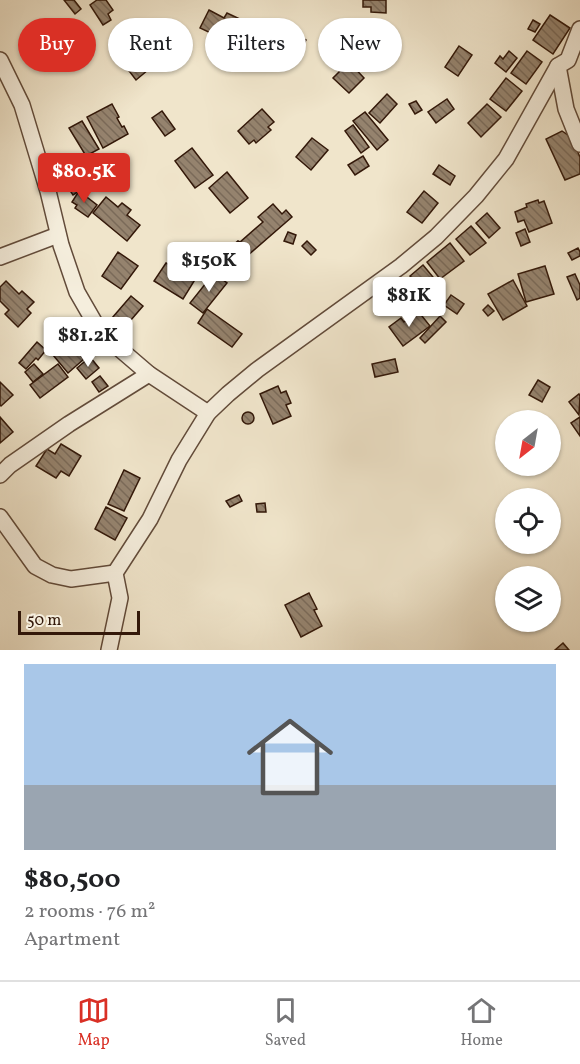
<!DOCTYPE html>
<html lang="en">
<head>
<meta charset="utf-8">
<style>
	:root { --surface:#fff; --page:#f2f2f2; --text:#202124; --muted:#757577; --line:#e0e0e0; --accent:#d93025 }
	body { margin:0; font-family:Vollkorn,serif; background:var(--page); color:var(--text); height:100vh; display:flex; flex-direction:column; font-size:22px; white-space:nowrap }
	* { box-sizing:border-box; margin:0 }
	p { font-size:20px; color:var(--muted) }
	.icon { flex:none; width:33px; height:33px; fill:none; stroke:currentColor; stroke-width:2; stroke-linecap:round; stroke-linejoin:round }
	.map { position:relative; height:650px; overflow:hidden }
	.details { display:flex; flex-direction:column; background:var(--surface); flex:1 }
	.details>* { flex:none }
	.hud { position:absolute; left:18px; top:18px; width:544px; height:54px; display:flex; gap:12px }
	.needle { width:39px; rotate:211deg }
	.tools { position:absolute; left:495px; top:410px; display:grid; gap:12px }
	.tools a { display:grid; place-items:center; width:66px; height:66px; border-radius:50%; background:var(--surface); box-shadow:0 2px 4px #0004; font-size:30px }
	.scale { position:absolute; left:18px; bottom:15px; width:122px; box-sizing:border-box; padding-left:6px; border:3px solid #331809; border-top:0; font-size:16px; line-height:21px; white-space:nowrap; color:#331809; -webkit-text-stroke:4px #f5eedd; paint-order:stroke }
	.price { position:absolute; translate:-50% -51px; padding:0 14px; border-radius:6px; background:#fff; color:#222; font-size:20px; line-height:39px; filter:drop-shadow(0 2px 3px #0008) }
	.price::after { content:''; position:absolute; left:50%; top:36px; width:18px; height:14px; margin-left:-9px; background:inherit; clip-path:polygon(0 0,100% 0,50% 100%) }
	.price.selected { background:var(--accent); color:#fff }
	ul { padding:0; list-style:none }
	li { display:grid; align-content:center; gap:12px; height:318px; padding:0 24px }
	li span { display:grid; place-items:center; height:186px; border-radius:0px; color:#555 }
	li>.icon { margin-inline-start:auto }
	span .icon { width:108px; height:108px; fill:#fffc; stroke-width:1 }
	li b { font-size:26px }
	.chip { padding:0 21px; border-radius:27px; background:var(--surface); box-shadow:0 2px 4px #0004; font-size:21px; line-height:54px }
	.chip.selected { background:var(--accent); color:#fff }
	.menu { display:flex; justify-content:space-around; align-items:center; height:84px; border-top:2px solid var(--line); background:var(--surface); font-size:16px; color:var(--muted) }
	.menu a { display:grid; justify-items:center; gap:3px }
	.menu .selected { color:var(--accent) }
	.map>svg:first-child { display:block }
	.building { fill:url(#building-back-hatch); stroke:#331809; stroke-width:1.5 }
	.lines { fill:none; stroke-linecap:round; stroke-linejoin:round }
	.minor-casing { stroke:#624b3a; stroke-width:18 }
	.minor { stroke:#f5eedd; stroke-width:15 }
</style>
</head>
<body>
<div class="map">
<svg width="580" height="650" viewBox="0 0 580 650">
	<defs>
		<pattern id="building-back-hatch" width="6" height="6" patternUnits="userSpaceOnUse" patternTransform="scale(1.5)"><rect width="6" height="6" fill="#95836e"/><path d="M-1 5l2 2M0 0l6 6M5-1l2 2" fill="none" stroke="#7a6a59"/></pattern>
	</defs>
	<rect width="100%" height="100%" fill="#f0e5cb"/>
	<filter id="stains"><feTurbulence type="fractalNoise" baseFrequency=".00333" numOctaves="4"/><feColorMatrix values="0 0 0 0 .2 0 0 0 0 .09 0 0 0 0 .02 0 0 0 .5 -.17"/></filter>
	<radialGradient id="worn" r=".72"><stop offset=".6" stop-color="#630" stop-opacity="0"/><stop offset="1" stop-color="#630" stop-opacity=".3"/></radialGradient>
	<g class="building">
		<polygon points="64,0 74,0 81,9 75,14"/>
		<polygon points="97,0 106,0 113,10 108,14 111,20 103,25 90,5"/>
		<polygon points="363,0 386,0 386,13 371,12 371,7 363,7"/>
		<polygon points="209,10 224,18 227,13 240,19 237,24 243,26 234,44 200,28"/>
		<polygon points="550,15 570,28 553,54 533,40"/>
		<polygon points="533,20 540,24 535,32 528,29"/>
		<polygon points="260,30 273,36 264,54 251,47"/>
		<polygon points="294,33 306,40 299,52 287,45"/>
		<polygon points="131,36 154,65 136,80 113,50"/>
		<polygon points="154,38 164,52 157,57 147,44"/>
		<polygon points="459,46 472,55 458,76 445,67"/>
		<polygon points="509,51 517,58 506,72 495,63 500,56 503,59"/>
		<polygon points="527,51 542,62 526,84 511,73"/>
		<polygon points="349,62 364,78 349,93 333,78"/>
		<polygon points="506,78 522,91 506,111 490,99"/>
		<polygon points="387,94 397,104 380,123 369,113"/>
		<polygon points="447,99 454,109 436,123 428,112"/>
		<polygon points="416,101 422,110 415,114 409,104"/>
		<polygon points="112,104 119,117 117,118 122,127 124,126 128,134 103,148 87,117"/>
		<polygon points="487,104 501,117 481,137 468,123"/>
		<polygon points="262,109 274,122 268,127 271,130 256,143 254,140 249,144 238,131"/>
		<polygon points="162,111 175,129 165,136 152,118"/>
		<polygon points="365,112 388,140 377,150 353,121"/>
		<polygon points="82,121 99,149 86,156 69,128"/>
		<polygon points="353,125 369,147 361,153 345,131"/>
		<polygon points="562,131 571,137 580,157 580,174 565,180 546,139"/>
		<polygon points="312,138 328,150 311,170 296,157"/>
		<polygon points="192,148 213,175 195,188 175,161"/>
		<polygon points="363,156 369,166 355,175 348,165"/>
		<polygon points="102,163 108,173 91,184 85,174"/>
		<polygon points="439,165 455,176 450,185 433,174"/>
		<polygon points="227,172 248,198 230,213 209,188"/>
		<polygon points="84,176 89,185 73,195 67,186"/>
		<polygon points="79,191 97,205 88,217 75,208 77,205 72,202"/>
		<polygon points="424,191 438,203 422,223 407,212"/>
		<polygon points="106,197 118,207 122,203 131,210 127,215 140,225 127,241 93,213"/>
		<polygon points="538,200 539,203 544,201 552,223 529,232 524,220 518,222 515,212 527,207 526,204"/>
		<polygon points="273,204 282,214 286,210 292,217 239,263 227,250 238,241 240,242 263,222 258,217"/>
		<polygon points="487,213 500,228 489,238 476,223"/>
		<polygon points="471,226 486,243 470,255 456,239"/>
		<polygon points="525,229 530,242 521,246 516,233"/>
		<polygon points="288,232 296,235 293,244 284,241"/>
		<polygon points="307,241 316,250 311,255 302,246"/>
		<polygon points="450,243 464,261 440,279 427,262"/>
		<polygon points="578,248 580,252 580,256 572,260 568,253"/>
		<polygon points="118,252 138,266 121,289 102,276"/>
		<polygon points="166,263 178,270 180,267 196,278 183,299 154,281"/>
		<polygon points="423,265 437,282 425,293 410,276"/>
		<polygon points="545,266 554,294 526,302 518,274"/>
		<polygon points="214,273 227,283 203,313 190,303"/>
		<polygon points="575,274 580,285 580,298 577,300 567,277"/>
		<polygon points="404,278 419,289 412,298 397,287"/>
		<polygon points="513,280 527,306 503,320 488,294"/>
		<polygon points="6,281 19,294 22,291 34,302 27,309 31,313 18,327 5,314 9,310 0,301 0,287"/>
		<polygon points="395,290 414,304 407,313 388,298"/>
		<polygon points="451,295 464,304 457,314 444,305"/>
		<polygon points="131,296 143,306 118,335 106,325"/>
		<polygon points="488,305 494,311 488,316 483,310"/>
		<polygon points="207,309 242,334 232,347 198,323"/>
		<polygon points="418,311 430,326 403,346 389,327 401,318 404,322"/>
		<polygon points="440,316 446,322 425,343 420,338"/>
		<polygon points="64,335 84,359 68,373 48,349"/>
		<polygon points="37,342 46,350 38,360 36,358 26,369 19,363"/>
		<polygon points="90,357 99,368 86,379 77,368"/>
		<polygon points="395,359 398,372 375,377 372,364"/>
		<polygon points="34,364 43,374 33,382 25,372"/>
		<polygon points="58,364 68,377 40,398 30,385"/>
		<polygon points="100,376 108,386 99,392 92,382"/>
		<polygon points="538,380 550,387 542,402 529,395"/>
		<polygon points="0,382 13,395 1,406 0,405"/>
		<polygon points="278,386 281,393 286,391 291,403 286,405 291,416 273,424 260,394"/>
		<polygon points="579,394 580,396 579,415 569,402"/>
		<circle cx="248" cy="418" r="6"/>
		<polygon points="0,417 13,432 0,443"/>
		<polygon points="580,417 580,436 571,423"/>
		<polygon points="506,440 506,455 499,444"/>
		<polygon points="61,444 81,456 69,476 61,471 56,478 36,466 47,449 55,454"/>
		<polygon points="124,470 140,478 124,511 108,504"/>
		<polygon points="239,495 242,501 230,507 226,501"/>
		<polygon points="265,503 266,512 257,512 256,504"/>
		<polygon points="106,507 127,518 115,540 95,529"/>
		<polygon points="309,593 317,609 314,610 322,626 301,637 285,605"/>
		<polygon points="563,643 569,650 555,650"/>
	</g>
	<g class="lines">
		<defs>
			<g id="minor">
				<polyline points="580,29 568,60 558,66 566,109 580,144"/>
				<polyline points="0,60 22,105 48,191 61,245 77,292 96,325 121,350 149,374 208,413"/>
				<polyline points="0,257 58,235"/>
				<polyline points="0,475 10,465 69,424 149,374"/>
				<polyline points="0,517 35,566 52,575 71,579 115,573"/>
				<polyline points="109,650 120,598 115,573 150,519 179,460 208,413 228,394 257,370 401,266 436,237 476,196 506,159 558,66"/>
			</g>
		</defs>
		<use href="#minor" class="minor-casing"/>
		<use href="#minor" class="minor"/>
	</g>
	<rect width="100%" height="100%" filter="url(#stains)"/>
	<rect width="100%" height="100%" fill="url(#worn)"/>
</svg>
<div class="tools">
<a><svg class="needle" viewBox="-14 -14 28 28"><path d="M0-13l5 13h-10z" fill="#e53935"/><path d="M0 13l5-13h-10z" fill="#757577"/></svg></a>
<a><svg class="icon" aria-label="locate" viewBox="0 0 24 24"><circle cx="12" cy="12" r="6"/><path d="M12 2v4M12 18v4M2 12h4M18 12h4"/></svg></a>
<a><svg class="icon" aria-label="layers" viewBox="0 0 24 24"><path d="M12 4l9 5-9 5-9-5zM3 14l9 5 9-5"/></svg></a>
</div>
<div class="scale">50 m</div>
<b class="price selected" style="left:84px;top:204px">$80.5K</b>
<b class="price" style="left:209px;top:293px">$150K</b>
<b class="price" style="left:409px;top:328px">$81K</b>
<b class="price" style="left:88px;top:368px">$81.2K</b>
<div class="hud">
<a class="chip selected">Buy</a>
<a class="chip">Rent</a>
<a class="chip">Filters</a>
<a class="chip">New</a>
</div>
</div>
<section class="details">
<ul>
<li><span style="background:linear-gradient(#a9c7e8 65%,#9aa5b1 0)"><svg class="icon" aria-label="home" viewBox="0 0 24 24"><path d="M3 11l9-7 9 7M6 9v11h12V9"/></svg></span><div><b>$80,500</b><p>2 rooms · 76 m²</p><p>Apartment</p></div></li>
</ul>
</section>
<nav class="menu">
<a class="selected"><svg class="icon" aria-label="map" viewBox="0 0 24 24"><path d="M3 6l6-2 6 2 6-2v14l-6 2-6-2-6 2zM9 4v14M15 6v14"/></svg>Map</a>
<a><svg class="icon" aria-label="saved" viewBox="0 0 24 24"><path d="M7 4h10v16l-5-4-5 4z"/></svg>Saved</a>
<a><svg class="icon" aria-label="home" viewBox="0 0 24 24"><path d="M3 11l9-7 9 7M6 9v11h12V9"/></svg>Home</a>
</nav>
</body>
</html>
